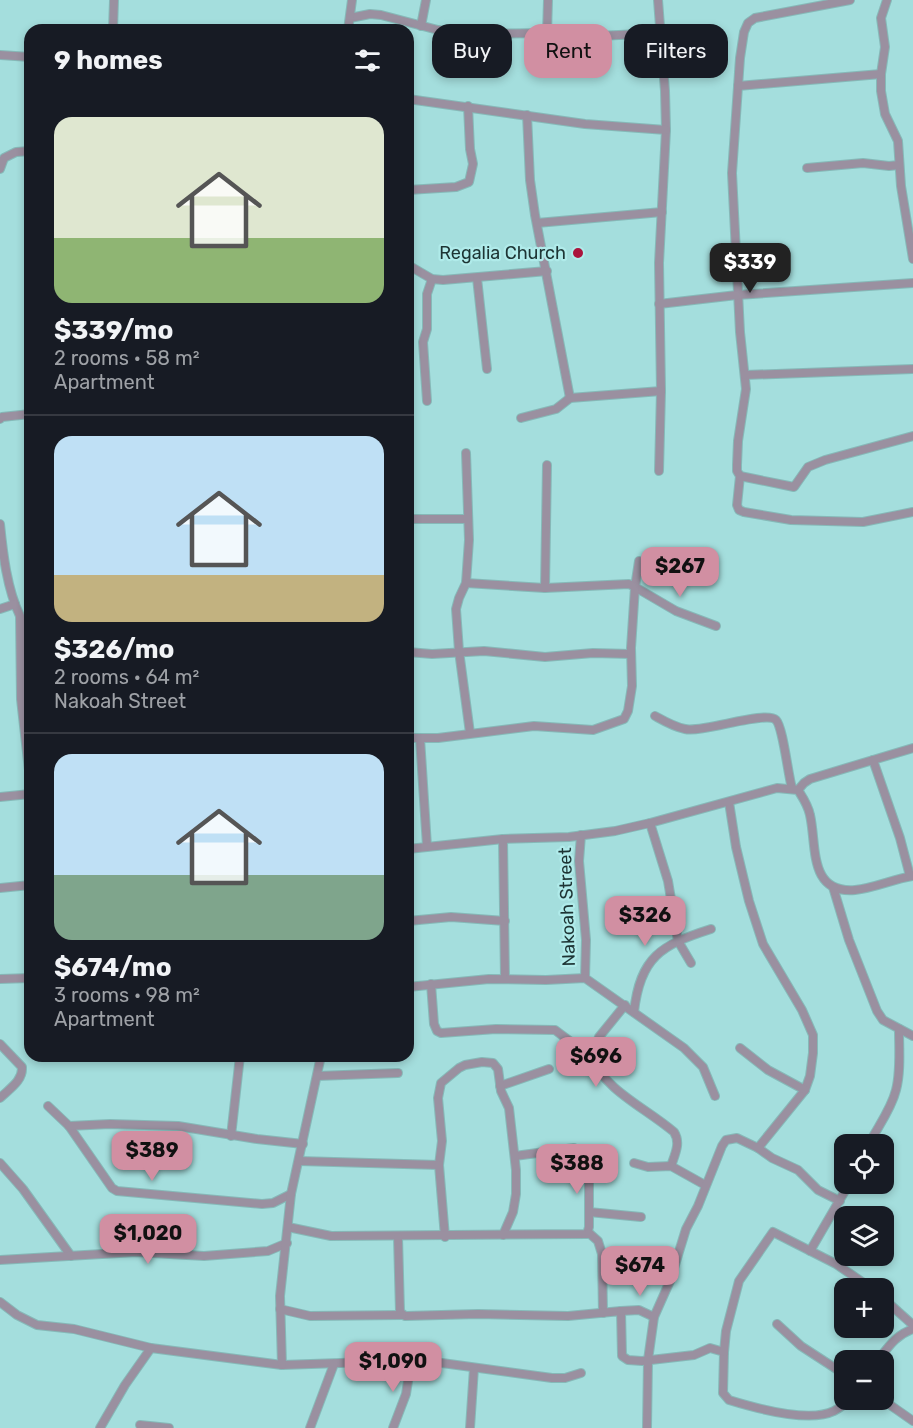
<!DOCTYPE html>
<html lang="en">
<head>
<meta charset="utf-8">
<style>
	:root { --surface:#171b24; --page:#242831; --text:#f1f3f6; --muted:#9ea1a6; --line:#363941; --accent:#d18fa2 }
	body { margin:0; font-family:Rubik,sans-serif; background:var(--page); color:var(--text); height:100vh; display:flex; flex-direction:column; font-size:22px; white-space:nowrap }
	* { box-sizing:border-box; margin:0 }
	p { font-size:20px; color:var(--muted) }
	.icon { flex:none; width:33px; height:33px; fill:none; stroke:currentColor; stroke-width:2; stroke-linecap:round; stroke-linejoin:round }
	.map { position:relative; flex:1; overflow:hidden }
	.side { position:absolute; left:24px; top:24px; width:390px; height:1038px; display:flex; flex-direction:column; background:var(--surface); border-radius:18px; box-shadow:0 3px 9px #0003 }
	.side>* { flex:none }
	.hud { position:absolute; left:432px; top:24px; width:390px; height:54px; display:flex; gap:12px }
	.fabs { position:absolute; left:834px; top:1134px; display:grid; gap:12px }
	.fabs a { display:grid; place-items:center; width:60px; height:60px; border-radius:12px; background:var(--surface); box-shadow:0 3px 9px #0003; font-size:30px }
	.price { position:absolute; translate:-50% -51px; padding:0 14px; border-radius:12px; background:var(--accent); color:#111; font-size:20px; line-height:39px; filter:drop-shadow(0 2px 3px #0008) }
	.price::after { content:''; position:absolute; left:50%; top:36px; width:18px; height:14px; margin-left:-9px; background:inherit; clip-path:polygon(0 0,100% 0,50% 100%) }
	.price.selected { background:#222; color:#fff }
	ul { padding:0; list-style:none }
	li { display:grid; align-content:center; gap:12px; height:318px; padding:0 30px }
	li+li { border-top:2px solid var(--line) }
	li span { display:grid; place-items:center; height:186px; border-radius:18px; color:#555 }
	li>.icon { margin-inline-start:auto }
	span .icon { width:108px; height:108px; fill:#fffc; stroke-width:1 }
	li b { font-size:26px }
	h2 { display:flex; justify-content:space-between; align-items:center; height:72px; padding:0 30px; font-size:26px }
	.chip { padding:0 21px; border-radius:18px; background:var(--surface); box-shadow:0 3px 9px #0003; font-size:21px; line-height:54px }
	.chip.selected { background:var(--accent); color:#111 }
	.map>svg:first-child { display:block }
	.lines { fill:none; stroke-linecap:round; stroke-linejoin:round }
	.minor-casing { stroke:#86b9b8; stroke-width:10 }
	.minor { stroke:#9a90a0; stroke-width:8 }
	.poi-dot { fill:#aa143c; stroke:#b0ebea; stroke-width:2 }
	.labels { text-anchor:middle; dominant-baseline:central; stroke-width:4.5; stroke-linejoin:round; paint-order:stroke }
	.poi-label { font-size:18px; fill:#1d3434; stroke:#b0ebea; text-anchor:end }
	.street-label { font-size:18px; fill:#1d3434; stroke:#b0ebea }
</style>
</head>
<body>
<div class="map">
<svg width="913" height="1428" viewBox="0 0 913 1428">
	<rect width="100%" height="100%" fill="#a4dedd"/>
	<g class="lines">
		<defs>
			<g id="minor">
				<polyline points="658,0 665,91 666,130 659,263 661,391 659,471"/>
				<polyline points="850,0 755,18 748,23 744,32 740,58 732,173 740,332 746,389 738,441 737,465 737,471 740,476 737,505 739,510 744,512 791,520 863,522 913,512"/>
				<polyline points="887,0 881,18 885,47 881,74 881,91 885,114 898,141 901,186 913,259"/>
				<polyline points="350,18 370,14 381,15 438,30 479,34 547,33 578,37 660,33"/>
				<polyline points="421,26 426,0"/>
				<polyline points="113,30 114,0"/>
				<polyline points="348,30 352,0"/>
				<polyline points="547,33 548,0"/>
				<polyline points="0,55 30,57"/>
				<polyline points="738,86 881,74"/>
				<polyline points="408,99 585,124 666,130"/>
				<polyline points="527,115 530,180 535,215 570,398"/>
				<polyline points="807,168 863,163 889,166 899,165"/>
				<polyline points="0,169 4,158 16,152 30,151"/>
				<polyline points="408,190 456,187 469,182 473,164 470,149 468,106"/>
				<polyline points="537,223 662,212"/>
				<polyline points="408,265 432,279 443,280 547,271"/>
				<polyline points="477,278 487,369"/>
				<polyline points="659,304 737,295 913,283"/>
				<polyline points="745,375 913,369"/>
				<polyline points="427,401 423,342 427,329 427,294 432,279"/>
				<polyline points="521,418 556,409 570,398 661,391"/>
				<polyline points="0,419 2,417 30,414"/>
				<polyline points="466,453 469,540 466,583 459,598 456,609 459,651 470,733"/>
				<polyline points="740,476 794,487 808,467 825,460 913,436"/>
				<polyline points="408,519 468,519"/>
				<path d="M0,524C3,554 7,589 20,616L21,699L30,779"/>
				<polyline points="639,561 635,587 676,611 716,626"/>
				<polyline points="545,588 547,465"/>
				<polyline points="0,609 15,604"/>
				<polyline points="408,652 432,654 484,651 545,657 593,653 631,654"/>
				<path d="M655,716C664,721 674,727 685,729C703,733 766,710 776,720C783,727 788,775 792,788"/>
				<polyline points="408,738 438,738 534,726 593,730 624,719 628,711 632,686 631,648 635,587 629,584 545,588 466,583"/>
				<polyline points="420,738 427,846"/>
				<polyline points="798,790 804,783 810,779 873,760"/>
				<polyline points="0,797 30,794"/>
				<polyline points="729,802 736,847 749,901 763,944 802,1010 813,1035 813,1053 810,1076 805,1090 758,1148"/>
				<polyline points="650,823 668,881 678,941 691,963"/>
				<polyline points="581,835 579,861 586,940 585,978"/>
				<polyline points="503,839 505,979"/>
				<path d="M408,849L503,839L569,837L615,831L650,823L777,788L798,790C803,798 808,805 810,815C817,845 808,894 855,890C875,888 893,879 913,876"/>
				<polyline points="910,876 900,838 873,760 913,748"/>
				<polyline points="833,887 849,940 877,1011 883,1020 913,1036"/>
				<polyline points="0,888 30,885"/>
				<polyline points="408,921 451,917 505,921"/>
				<polyline points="0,979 30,978"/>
				<polyline points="431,984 434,1024 437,1031 441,1033 496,1029 555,1030 591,1057"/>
				<polyline points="408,987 489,979 546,980 585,978 684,1048 703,1067 715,1096"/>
				<path d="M625,1005L599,1037L591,1057C606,1091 646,1108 674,1132C681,1143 675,1154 671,1166"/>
				<path d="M634,1012C640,957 661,945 711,929"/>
				<path d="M0,1044L22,1067C23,1081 9,1089 0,1098"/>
				<polyline points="740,1048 768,1070 805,1090"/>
				<polyline points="317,1076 398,1073"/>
				<polyline points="500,1086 549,1069"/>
				<polyline points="48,1106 69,1126 112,1188 117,1191 262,1204 273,1203 291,1194"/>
				<polyline points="69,1126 110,1124 178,1126 257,1139 303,1144"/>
				<polyline points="231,1136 240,1056"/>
				<path d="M869,1144C878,1126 891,1110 896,1090C901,1071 899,1049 899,1029"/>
				<polyline points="515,1156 574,1148"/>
				<polyline points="299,1161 439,1165 442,1141 438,1098 441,1083 459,1068 465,1065 482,1062 493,1063 498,1069 501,1091 509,1108 516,1170 516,1194 513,1212 503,1235"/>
				<polyline points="0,1163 23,1189 71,1256"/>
				<polyline points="634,1163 648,1167 671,1166 705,1185"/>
				<polyline points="439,1165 445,1237"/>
				<polyline points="589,1212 641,1217"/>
				<polyline points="288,1227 331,1236 587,1234 589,1227 589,1162"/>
				<polyline points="589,1233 598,1241 602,1254 603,1313"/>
				<path d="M398,1237L400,1312L405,1316L478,1314L568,1316L621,1311L622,1356L628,1360L642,1361L694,1355L710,1348L724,1352L723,1393L729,1400C755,1408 809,1423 834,1411C840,1408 845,1404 849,1400"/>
				<polyline points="810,1251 849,1184"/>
				<polyline points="0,1260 136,1252 204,1256 268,1251 287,1243"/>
				<polyline points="884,1299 913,1325"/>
				<polyline points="0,1302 17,1315 37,1325 74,1329 151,1348 282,1365 398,1361 442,1363 552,1378 565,1378 581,1373"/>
				<polyline points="280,1309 310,1316 402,1315"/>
				<polyline points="621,1311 639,1310 654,1317"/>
				<polyline points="777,1324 801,1346 844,1374"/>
				<polyline points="724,1352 726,1331 739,1281 773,1232 836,1264 871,1288"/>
				<path d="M878,1360C889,1346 896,1335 913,1329"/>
				<polyline points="282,1365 280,1296 291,1194 321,1056"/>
				<polyline points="883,1400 913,1421"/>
				<polyline points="140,1425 169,1428"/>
				<polyline points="100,1428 125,1385 151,1348"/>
				<polyline points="310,1428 334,1364"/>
				<polyline points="393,1428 406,1394 411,1362"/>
				<polyline points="470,1428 474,1368"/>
				<polyline points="647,1428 648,1360 654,1317 670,1281 686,1229 698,1206 722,1146 726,1140 737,1138 758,1148 772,1158 798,1170 818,1190 840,1201"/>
			</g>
		</defs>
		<use href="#minor" class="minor-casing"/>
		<use href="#minor" class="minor"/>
	</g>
	<circle class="poi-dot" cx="578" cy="253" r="6"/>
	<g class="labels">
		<g class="poi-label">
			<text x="566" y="253">Regalia Church</text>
		</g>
		<g class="street-label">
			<text transform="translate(567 907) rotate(-92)">Nakoah Street</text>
		</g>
	</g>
</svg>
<div class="fabs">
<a><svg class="icon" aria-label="locate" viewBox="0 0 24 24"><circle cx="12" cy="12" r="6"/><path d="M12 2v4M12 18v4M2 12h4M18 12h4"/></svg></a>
<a><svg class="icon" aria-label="layers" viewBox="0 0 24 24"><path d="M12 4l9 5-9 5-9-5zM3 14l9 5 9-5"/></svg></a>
<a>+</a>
<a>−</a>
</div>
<b class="price selected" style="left:750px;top:294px">$339</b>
<b class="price" style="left:680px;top:598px">$267</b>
<b class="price" style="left:645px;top:947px">$326</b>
<b class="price" style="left:596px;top:1088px">$696</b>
<b class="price" style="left:152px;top:1182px">$389</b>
<b class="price" style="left:577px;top:1195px">$388</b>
<b class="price" style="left:148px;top:1265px">$1,020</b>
<b class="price" style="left:640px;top:1297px">$674</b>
<b class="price" style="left:393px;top:1393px">$1,090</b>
<div class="hud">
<a class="chip">Buy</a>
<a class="chip selected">Rent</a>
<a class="chip">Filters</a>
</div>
<section class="side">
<h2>9 homes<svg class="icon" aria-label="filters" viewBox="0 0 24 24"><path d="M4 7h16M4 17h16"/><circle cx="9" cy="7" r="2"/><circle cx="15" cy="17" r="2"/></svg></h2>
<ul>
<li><span style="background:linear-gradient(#dfe7d0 65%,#8fb573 0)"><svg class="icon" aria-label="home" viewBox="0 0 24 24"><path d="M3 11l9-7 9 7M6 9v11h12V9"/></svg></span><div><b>$339/mo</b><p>2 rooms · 58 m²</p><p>Apartment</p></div></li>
<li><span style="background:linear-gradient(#bfe0f5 75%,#c2b280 0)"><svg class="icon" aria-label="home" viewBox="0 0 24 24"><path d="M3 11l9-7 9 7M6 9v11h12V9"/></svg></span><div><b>$326/mo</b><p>2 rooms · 64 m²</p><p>Nakoah Street</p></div></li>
<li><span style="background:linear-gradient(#bfe0f5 65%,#7fa58c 0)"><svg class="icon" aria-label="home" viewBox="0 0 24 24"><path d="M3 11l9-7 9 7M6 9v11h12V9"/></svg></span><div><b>$674/mo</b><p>3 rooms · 98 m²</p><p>Apartment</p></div></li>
</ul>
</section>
</div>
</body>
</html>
